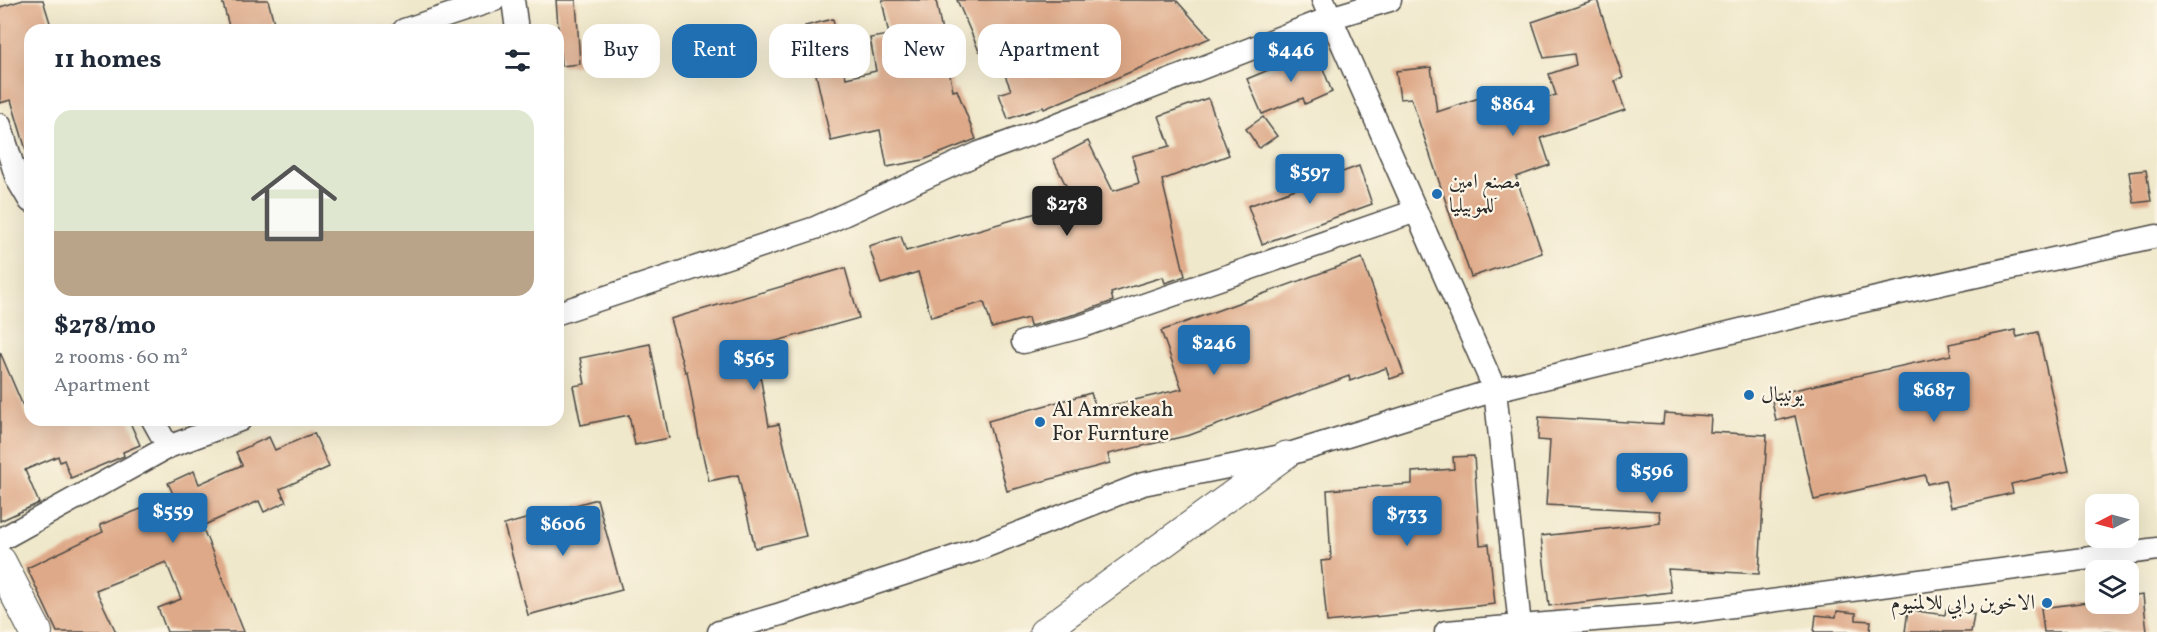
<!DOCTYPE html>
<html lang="en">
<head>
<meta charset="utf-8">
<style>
	:root { --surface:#fff; --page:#f6f6f7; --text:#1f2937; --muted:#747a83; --line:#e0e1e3; --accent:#1f6fb2 }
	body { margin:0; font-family:Vollkorn,Amiri,serif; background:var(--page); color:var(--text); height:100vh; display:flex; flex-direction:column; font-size:22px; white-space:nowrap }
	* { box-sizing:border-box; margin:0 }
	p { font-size:20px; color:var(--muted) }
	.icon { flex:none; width:33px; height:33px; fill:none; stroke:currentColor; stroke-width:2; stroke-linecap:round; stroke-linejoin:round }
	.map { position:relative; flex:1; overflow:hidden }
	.details { position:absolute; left:24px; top:24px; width:540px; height:402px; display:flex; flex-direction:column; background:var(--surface); border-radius:18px; box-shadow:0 6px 24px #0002 }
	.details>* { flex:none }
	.top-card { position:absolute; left:582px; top:24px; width:570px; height:54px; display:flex; gap:12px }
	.needle { width:39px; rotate:264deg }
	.fabs { position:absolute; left:2085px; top:494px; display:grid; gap:12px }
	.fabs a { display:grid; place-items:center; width:54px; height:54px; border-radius:12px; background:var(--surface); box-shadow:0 6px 24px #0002; font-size:30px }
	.price { position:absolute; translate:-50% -51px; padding:0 14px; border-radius:6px; background:var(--accent); color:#fff; font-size:20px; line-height:39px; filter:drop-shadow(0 2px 3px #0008) }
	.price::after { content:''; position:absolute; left:50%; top:36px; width:18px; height:14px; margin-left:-9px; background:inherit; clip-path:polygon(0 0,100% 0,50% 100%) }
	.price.selected { background:#222; color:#fff }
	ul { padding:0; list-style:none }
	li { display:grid; align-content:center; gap:12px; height:318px; padding:0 30px }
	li+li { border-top:2px solid var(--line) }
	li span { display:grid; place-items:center; height:186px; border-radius:18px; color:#555 }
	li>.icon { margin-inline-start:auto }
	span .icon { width:108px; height:108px; fill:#fffc; stroke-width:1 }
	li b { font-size:26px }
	h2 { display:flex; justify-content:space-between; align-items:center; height:72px; padding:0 30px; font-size:26px }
	.chip { padding:0 21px; border-radius:18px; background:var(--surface); box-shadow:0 6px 24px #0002; font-size:21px; line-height:54px }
	.chip.selected { background:var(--accent); color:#fff }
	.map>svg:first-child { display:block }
	.building { fill:#dea988 }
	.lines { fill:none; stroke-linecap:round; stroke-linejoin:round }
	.minor-casing { stroke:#494743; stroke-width:25 }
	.tertiary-casing { stroke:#494743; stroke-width:29 }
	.secondary-casing { stroke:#494743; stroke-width:34 }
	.minor { stroke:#fff; stroke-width:22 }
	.tertiary { stroke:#fff; stroke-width:27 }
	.secondary { stroke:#fff; stroke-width:32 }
	.poi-dot { fill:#1f6fb2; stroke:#fcf5e5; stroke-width:2 }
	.labels { text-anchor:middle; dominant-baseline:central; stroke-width:4.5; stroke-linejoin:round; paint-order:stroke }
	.poi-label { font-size:21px; fill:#2b2b2b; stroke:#fcf5e5; text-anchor:start }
</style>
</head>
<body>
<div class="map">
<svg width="2157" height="632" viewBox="0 0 2157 632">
	<rect width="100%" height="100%" fill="#fcf5e5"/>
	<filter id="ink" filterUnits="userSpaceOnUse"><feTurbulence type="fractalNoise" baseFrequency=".0167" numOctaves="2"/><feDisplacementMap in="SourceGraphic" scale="12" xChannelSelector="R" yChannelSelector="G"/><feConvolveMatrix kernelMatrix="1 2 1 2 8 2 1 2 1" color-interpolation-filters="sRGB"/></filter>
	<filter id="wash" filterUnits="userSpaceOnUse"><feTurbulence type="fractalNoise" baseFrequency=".008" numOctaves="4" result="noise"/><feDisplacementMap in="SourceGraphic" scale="24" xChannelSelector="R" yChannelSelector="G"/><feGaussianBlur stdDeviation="1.35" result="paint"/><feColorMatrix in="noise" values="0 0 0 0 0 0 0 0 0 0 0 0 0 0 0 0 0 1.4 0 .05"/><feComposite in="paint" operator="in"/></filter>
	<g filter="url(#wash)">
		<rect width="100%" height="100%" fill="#f0e8cb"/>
		<g id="blocks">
			<g class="building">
				<polygon points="23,0 43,0 51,26 38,30 30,30 30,149 26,150 11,100 0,103 0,7"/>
				<polygon points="222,0 268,0 276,30 230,30"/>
				<polygon points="556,0 576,0 580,64 561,66"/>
				<polygon points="882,0 936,0 953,91 957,90 976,139 923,160 887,167 880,130 831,141 805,26 833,19 846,78 876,71 870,38 889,35"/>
				<polygon points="957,0 1176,0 1210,38 1044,109 1043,107 1008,119 999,94 1011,90 995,50 979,51"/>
				<polygon points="1597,0 1623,78 1615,81 1625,110 1541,138 1550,165 1516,177 1542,253 1471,277 1411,98 1400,99 1396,71 1431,67 1437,112 1497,92 1504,112 1556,95 1549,74 1576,65 1574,54 1544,58 1532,22"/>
				<polygon points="1316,50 1332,92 1305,104 1303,98 1262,114 1247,79"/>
				<polygon points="1208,98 1229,155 1162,180 1185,276 1165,283 1163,277 1111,293 1113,301 1076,314 1030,326 1028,318 992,328 984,302 931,317 918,272 881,284 869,246 901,236 906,251 1074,202 1053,159 1088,141 1113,191 1139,183 1132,156 1170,146 1159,116"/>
				<polygon points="1263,117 1277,136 1259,148 1246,129"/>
				<polygon points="1359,166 1372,204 1262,244 1248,206"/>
				<polygon points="2146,170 2151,201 2134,203 2129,172"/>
				<polygon points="1362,258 1404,374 1390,379 1386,368 1350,381 1349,376 1190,435 1108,454 1110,463 1007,491 988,421 1091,393 1096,409 1182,389 1161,331"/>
				<polygon points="845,268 859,318 755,347 769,426 779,424 806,536 755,548 738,475 709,481 699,439 687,371 685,372 670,319"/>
				<polygon points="2015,330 2017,337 2038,332 2069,471 2011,484 2013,493 1951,507 1945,480 1927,484 1925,475 1814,500 1795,416 1776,421 1771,395 1951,355 1949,344"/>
				<polygon points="650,344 669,438 635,445 629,415 581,425 573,386 585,384 580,358"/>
				<polygon points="0,352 29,420 129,420 140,445 123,452 124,456 71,478 64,460 60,462 58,456 25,470 39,503 0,521"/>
				<polygon points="1664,413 1711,416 1710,432 1767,435 1759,574 1668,569 1671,592 1549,606 1541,536 1660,523 1659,511 1546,505 1550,441 1538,440 1539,417 1663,424"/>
				<polygon points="314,433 329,467 280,489 286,502 264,512 259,501 202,526 244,632 167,632 158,608 181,599 166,562 96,590 116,632 57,632 27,568 103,532 100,525 174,496 168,483 194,471 199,484 242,465 236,452 269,437 275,450"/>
				<polygon points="1474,456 1480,545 1489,544 1495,604 1327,622 1321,561 1331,560 1327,490 1412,484 1412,472 1454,469 1453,457"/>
				<polygon points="597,499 622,590 528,615 504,525"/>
				<polygon points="2143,595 2147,632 2044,632 2041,608 2096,601 2096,603 2128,603 2128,597"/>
				<polygon points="1946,609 1974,614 1971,632 1905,632 1908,610 1945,615"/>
				<polygon points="1837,611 1856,613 1856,620 1871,621 1870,632 1814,632 1816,615 1836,617"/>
			</g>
		</g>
	</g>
	<g filter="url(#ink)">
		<use href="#blocks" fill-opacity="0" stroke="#494743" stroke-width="1.5"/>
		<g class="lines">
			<defs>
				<g id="minor">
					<polyline points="513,0 517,30"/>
					<polyline points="1323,0 1495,390 1520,626"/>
					<polyline points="404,30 494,0"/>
					<polyline points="0,125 17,179 30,201"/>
					<polyline points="558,313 815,228 979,153 1050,127 1330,18 1390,0"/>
					<polyline points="1023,342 1080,327 1416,211"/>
					<polyline points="153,420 168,447"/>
					<polyline points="0,540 168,447 240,420"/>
					<polyline points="719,632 781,614 976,550 1143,484 1286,455 1495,390 1818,311 2157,236"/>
					<polyline points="1446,632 1681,613 2157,549"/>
				</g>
				<polyline id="tertiary" points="1043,632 1286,455"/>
				<polyline id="secondary" points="0,562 36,632"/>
			</defs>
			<use href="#minor" class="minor-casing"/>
			<use href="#tertiary" class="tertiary-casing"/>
			<use href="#secondary" class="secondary-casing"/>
			<use href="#minor" class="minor"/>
			<use href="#tertiary" class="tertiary"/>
			<use href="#secondary" class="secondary"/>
		</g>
	</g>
	<g class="poi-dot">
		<circle cx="1437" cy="194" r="6"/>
		<circle cx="1749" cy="395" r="6"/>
		<circle cx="1040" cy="422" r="6"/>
		<circle cx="2047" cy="603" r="6"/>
	</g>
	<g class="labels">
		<g class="poi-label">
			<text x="1449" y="182">مصنع امين<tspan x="1449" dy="24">للموبيليا</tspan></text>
			<text x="1761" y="395">يونيبال</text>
			<text x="1052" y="410">Al Amrekeah<tspan x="1052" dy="24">For Furnture</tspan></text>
			<text x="2035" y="603" text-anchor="end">الاخوين رابي للالمنيوم</text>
		</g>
	</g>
</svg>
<div class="fabs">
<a><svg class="needle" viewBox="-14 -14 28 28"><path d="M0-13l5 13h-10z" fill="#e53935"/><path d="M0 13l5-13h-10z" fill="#747a83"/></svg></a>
<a><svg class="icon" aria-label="layers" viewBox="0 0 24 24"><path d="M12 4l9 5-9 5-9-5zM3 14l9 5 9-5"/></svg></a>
</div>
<b class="price" style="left:1291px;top:83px">$446</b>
<b class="price" style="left:1513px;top:137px">$864</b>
<b class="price" style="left:1310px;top:205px">$597</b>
<b class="price selected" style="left:1067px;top:237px">$278</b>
<b class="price" style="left:1214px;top:376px">$246</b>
<b class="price" style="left:754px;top:391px">$565</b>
<b class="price" style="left:1934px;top:423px">$687</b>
<b class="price" style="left:1652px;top:504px">$596</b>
<b class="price" style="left:173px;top:544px">$559</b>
<b class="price" style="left:1407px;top:547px">$733</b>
<b class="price" style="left:563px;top:557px">$606</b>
<div class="top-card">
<a class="chip">Buy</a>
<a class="chip selected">Rent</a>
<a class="chip">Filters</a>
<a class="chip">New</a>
<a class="chip">Apartment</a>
</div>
<section class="details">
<h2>11 homes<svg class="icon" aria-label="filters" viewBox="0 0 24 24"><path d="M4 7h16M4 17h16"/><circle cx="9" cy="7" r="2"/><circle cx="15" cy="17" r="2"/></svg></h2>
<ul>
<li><span style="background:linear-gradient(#dfe7d0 65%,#b9a48a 0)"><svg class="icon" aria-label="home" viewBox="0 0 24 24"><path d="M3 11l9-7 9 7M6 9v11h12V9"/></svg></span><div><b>$278/mo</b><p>2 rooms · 60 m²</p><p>Apartment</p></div></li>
</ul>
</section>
</div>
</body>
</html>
